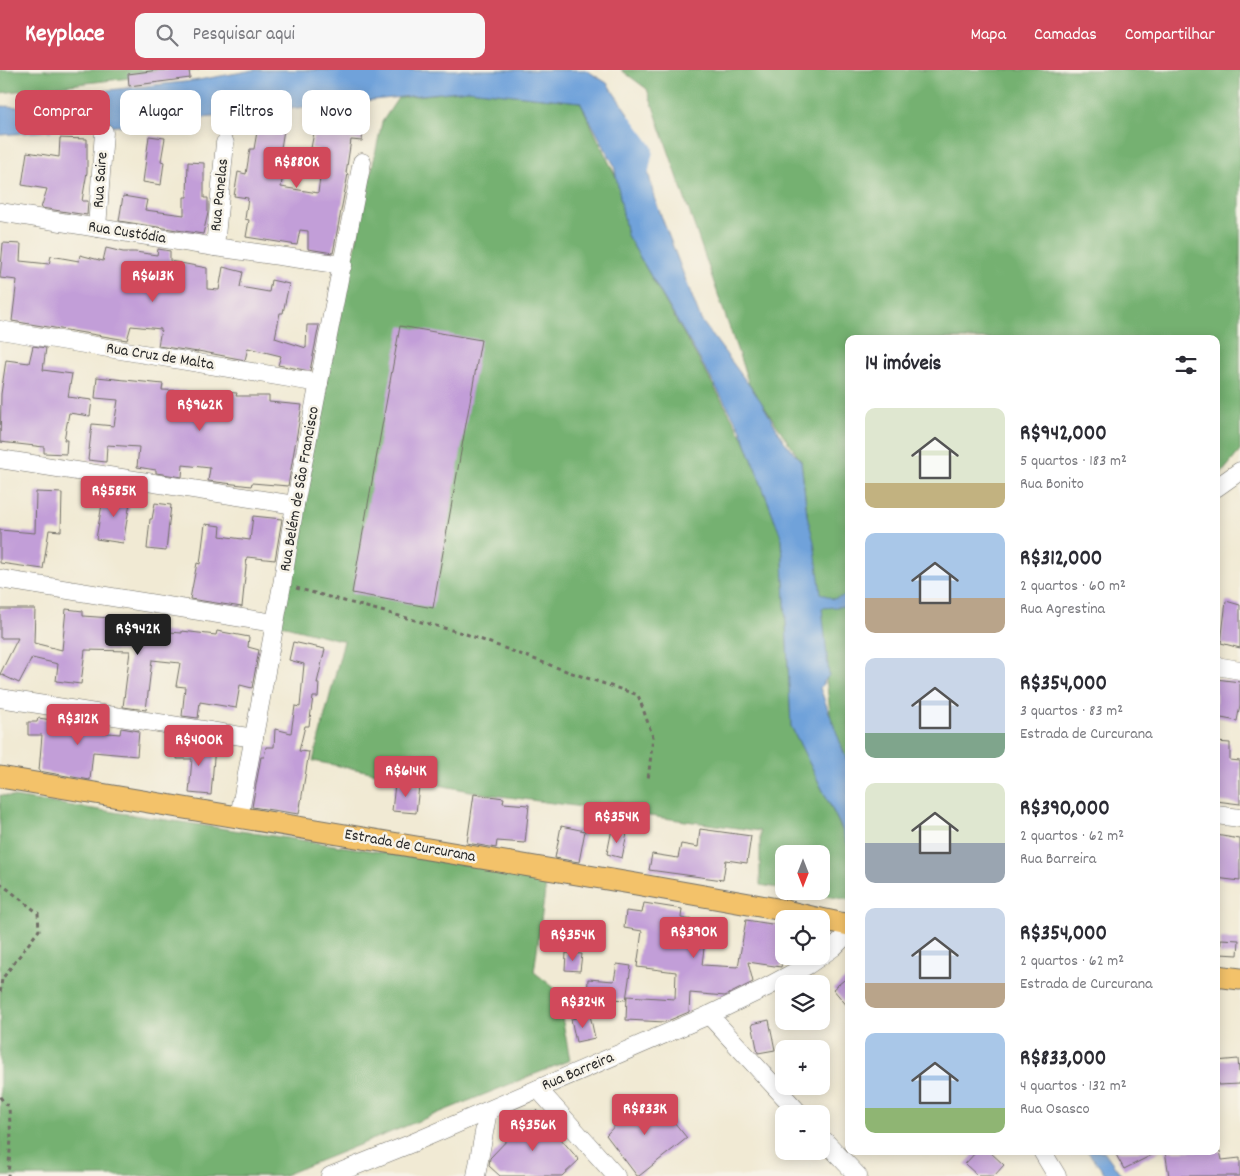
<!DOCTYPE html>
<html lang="pt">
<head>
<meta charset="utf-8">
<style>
	:root { --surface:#fff; --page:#f7f7f7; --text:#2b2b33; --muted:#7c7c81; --accent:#d1495b }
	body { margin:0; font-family:Dekko,sans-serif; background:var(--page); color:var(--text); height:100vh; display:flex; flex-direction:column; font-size:19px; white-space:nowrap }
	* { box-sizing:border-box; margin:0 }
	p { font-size:16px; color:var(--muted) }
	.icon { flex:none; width:28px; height:28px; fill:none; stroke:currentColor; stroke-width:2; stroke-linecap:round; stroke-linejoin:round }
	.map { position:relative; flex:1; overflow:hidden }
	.panel { position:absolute; left:845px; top:265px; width:375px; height:820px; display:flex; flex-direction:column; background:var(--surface); border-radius:10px; box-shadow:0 2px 12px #0003 }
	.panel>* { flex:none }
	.hud { position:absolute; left:15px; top:20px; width:475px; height:45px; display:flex; gap:10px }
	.needle { width:32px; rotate:180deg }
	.fabs { position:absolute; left:775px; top:775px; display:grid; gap:10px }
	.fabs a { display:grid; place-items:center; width:55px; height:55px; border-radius:10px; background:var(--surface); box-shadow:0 2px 12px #0003; font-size:25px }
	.price { position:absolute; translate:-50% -42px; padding:0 11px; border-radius:5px; background:var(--accent); color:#fff; font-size:16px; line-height:32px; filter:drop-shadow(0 1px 2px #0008) }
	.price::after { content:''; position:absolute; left:50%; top:30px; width:15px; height:11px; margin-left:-8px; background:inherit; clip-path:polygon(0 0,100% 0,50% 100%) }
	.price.active { background:#222; color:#fff }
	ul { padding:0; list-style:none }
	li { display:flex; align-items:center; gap:15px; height:125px; padding:0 20px }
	li span { display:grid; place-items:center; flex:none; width:140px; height:100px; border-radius:10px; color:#555 }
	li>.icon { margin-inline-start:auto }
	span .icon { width:60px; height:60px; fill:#fffc; stroke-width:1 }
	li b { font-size:21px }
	h2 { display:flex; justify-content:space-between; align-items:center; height:60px; padding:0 20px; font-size:21px }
	.chip { padding:0 18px; border-radius:10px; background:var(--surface); box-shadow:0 2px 12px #0003; font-size:18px; line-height:45px }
	.chip.active { background:var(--accent); color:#fff }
	header { display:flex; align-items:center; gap:30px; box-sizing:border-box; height:70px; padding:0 25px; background:var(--accent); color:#fff }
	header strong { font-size:24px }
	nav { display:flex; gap:28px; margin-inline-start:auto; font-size:18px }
	.search { width:350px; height:45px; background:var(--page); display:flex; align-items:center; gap:12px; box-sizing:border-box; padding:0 18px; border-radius:10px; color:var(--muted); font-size:19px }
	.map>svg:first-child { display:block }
	.forest { fill:#74b171; stroke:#506e4e }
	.water { fill:#6fa2da; stroke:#4d6682 }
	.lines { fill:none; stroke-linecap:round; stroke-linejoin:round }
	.canal { stroke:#6fa2da; stroke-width:18 }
	.building { fill:#c29ed8 }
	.minor-casing { stroke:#706e66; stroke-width:19 }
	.major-casing { stroke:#706e66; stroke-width:23 }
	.path { stroke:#706e66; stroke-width:3; stroke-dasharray:4 4; stroke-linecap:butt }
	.minor { stroke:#fff; stroke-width:18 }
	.major { stroke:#f3c26a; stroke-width:21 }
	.labels { text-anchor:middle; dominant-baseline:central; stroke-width:5; stroke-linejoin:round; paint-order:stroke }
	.street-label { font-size:16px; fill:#2b2b2b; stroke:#f7f3e8 }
</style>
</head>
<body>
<header>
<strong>Keyplace</strong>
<div class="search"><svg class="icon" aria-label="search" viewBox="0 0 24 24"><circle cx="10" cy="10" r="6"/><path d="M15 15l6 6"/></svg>Pesquisar aqui</div>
<nav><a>Mapa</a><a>Camadas</a><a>Compartilhar</a></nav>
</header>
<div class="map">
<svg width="1240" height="1106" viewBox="0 0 1240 1106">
	<rect width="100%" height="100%" fill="#f7f3e8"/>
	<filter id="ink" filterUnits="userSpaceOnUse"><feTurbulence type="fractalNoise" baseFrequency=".02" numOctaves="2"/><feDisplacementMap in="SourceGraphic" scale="10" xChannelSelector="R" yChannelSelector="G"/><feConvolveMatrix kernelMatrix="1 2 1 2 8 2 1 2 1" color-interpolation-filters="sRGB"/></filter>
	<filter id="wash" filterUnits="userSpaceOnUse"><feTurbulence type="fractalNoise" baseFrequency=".0096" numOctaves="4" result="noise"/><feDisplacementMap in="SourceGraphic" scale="20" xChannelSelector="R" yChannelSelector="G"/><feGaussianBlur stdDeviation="1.12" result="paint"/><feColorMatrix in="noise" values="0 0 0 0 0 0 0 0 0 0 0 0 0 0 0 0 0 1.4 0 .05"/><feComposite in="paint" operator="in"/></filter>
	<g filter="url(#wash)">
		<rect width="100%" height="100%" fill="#f1ead4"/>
		<g class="forest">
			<polygon points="0,0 199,0 0,23"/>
			<polygon points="621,0 1240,0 1240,381 1216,410 1216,269 849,269 849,701 831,651 801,391 749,314 647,19"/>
			<polygon points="468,20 580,32 617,109 627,165 744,369 782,469 791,656 849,774 849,830 798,821 821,821 821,784 784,784 784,819 760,815 760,761 486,724 313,691 344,571 274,553 382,52 398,28"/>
			<polygon points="0,725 547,807 534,902 557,920 570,990 282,1106 0,1106"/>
		</g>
		<g class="water">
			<polygon points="254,0 586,0 607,13 627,42 649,105 654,127 701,250 760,330 784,371 801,391 807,445 814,472 821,523 833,529 849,525 849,536 822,538 829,605 820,618 849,696 849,779 841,757 791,656 782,469 741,360 627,165 614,95 580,32 468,20 155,53 0,65 0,36 46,38 100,21 193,11"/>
			<polygon points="1087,1081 1104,1081 1122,1106 1107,1106"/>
		</g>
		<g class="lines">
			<polyline class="canal" points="624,53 644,80 638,110"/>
		</g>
		<g id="blocks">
			<g class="building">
				<polygon points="158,0 189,0 190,8 129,16 128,4"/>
				<polygon points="316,52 363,59 362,71 351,70 346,103 348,104 333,183 308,179 308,161 300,160 297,175 246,167 249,150 245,149 248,128 234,126 238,102 246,104 250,79 254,79 258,56 284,60 280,84 286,84 281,117 318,123 322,92 316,91 318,79 311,78"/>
				<polygon points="149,66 165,68 161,91 164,92 161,115 143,112"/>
				<polygon points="60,68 87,69 87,102 82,131 88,131 87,145 41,138 47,119 22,115 27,82 59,87"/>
				<polygon points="188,92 204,93 204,128 208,128 208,143 203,164 119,151 123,126 147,130 145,140 184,145 184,127 187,127"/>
				<polygon points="3,173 21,174 20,191 49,194 51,186 79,191 80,185 103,191 106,178 123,182 135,182 157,185 158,179 170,181 170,191 207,198 207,219 219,220 223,197 243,202 240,217 269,222 271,210 289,214 283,243 280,243 275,268 306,278 307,255 319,255 310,301 278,295 281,286 248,278 245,290 198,281 198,282 158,276 161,259 131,256 127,270 12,251 17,210 0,208"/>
				<polygon points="400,256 481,270 433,538 352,523"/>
				<polygon points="33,276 46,278 43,300 72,304 68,327 92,330 90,346 69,343 64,370 67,370 66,384 44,383 44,377 0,372 1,324 6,290 29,293"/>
				<polygon points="97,307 163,314 162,320 188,321 188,324 222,328 222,322 237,323 236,326 269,326 269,332 302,335 288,416 252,413 251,416 208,411 210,398 183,395 182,407 156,403 156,400 137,397 139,377 107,375 106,392 88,390 92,354 114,356 118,330 95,328"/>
				<polygon points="36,422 62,423 61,461 49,460 43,499 0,493 0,460 35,463"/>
				<polygon points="104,423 131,427 123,473 96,469"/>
				<polygon points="155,433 171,435 166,481 147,479 150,449 152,449"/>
				<polygon points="253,446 282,449 275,490 247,487 242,537 190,529 197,493 200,494 205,454 221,456 220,466 250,470"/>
				<polygon points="1226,531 1240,535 1240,578 1221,573"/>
				<polygon points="0,539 35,539 34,573 62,580 66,539 83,541 83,546 139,550 140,547 158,552 156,561 182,563 182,561 216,565 217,561 249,567 248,577 259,580 252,618 240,615 236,638 200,632 198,648 182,646 185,617 176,616 180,593 152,590 146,640 123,637 130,581 85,580 81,614 56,611 58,594 32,588 19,613 0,604 18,568 0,568"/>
				<polygon points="293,572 325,579 317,613 319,613 318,627 313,627 309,656 305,656 299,681 309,682 299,744 252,737 261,687 264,687 266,677 274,677 275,659 291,663 295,636 300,637 304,594 289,590"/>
				<polygon points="1216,609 1240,612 1240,635 1237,651 1216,647"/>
				<polygon points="38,648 96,656 95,662 120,664 121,658 139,661 137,686 93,682 90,710 39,701 42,665 28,665 28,652 37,652"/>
				<polygon points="1216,672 1230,673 1230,690 1240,691 1240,734 1216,731"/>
				<polygon points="177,674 215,676 211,725 189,723 192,689 177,689"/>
				<polygon points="395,714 419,716 416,743 392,741"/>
				<polygon points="474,724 504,728 503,733 529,735 525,773 497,771 496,778 467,773"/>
				<polygon points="561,756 585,761 579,792 555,788"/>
				<polygon points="612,759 627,763 622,788 607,784"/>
				<polygon points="700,759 751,766 747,793 726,790 723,810 649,800 652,784 678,788 681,774 698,777"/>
				<polygon points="1216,765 1240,769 1240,811 1216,808"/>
				<polygon points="644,833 682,839 681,848 707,852 702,895 738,897 746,850 784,856 784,884 781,897 748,892 753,912 725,926 690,923 689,942 665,952 626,950 627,926 675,929 676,902 637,897 642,861 624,858 626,841 642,843"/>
				<polygon points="603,862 604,876 589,877 588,863"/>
				<polygon points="1221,869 1239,870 1238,885 1220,884"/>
				<polygon points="566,883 582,884 580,901 565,900"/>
				<polygon points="617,894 631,896 626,930 587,927 588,909 614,911"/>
				<polygon points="849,906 849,938 833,919"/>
				<polygon points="590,945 595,968 576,972 571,949"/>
				<polygon points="769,950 775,980 758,983 752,954"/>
				<polygon points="1238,989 1240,1014 1218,1015 1216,991"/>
				<polygon points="639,1030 648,1038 657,1031 687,1068 639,1106 637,1106 606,1065"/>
				<polygon points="536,1040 579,1090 562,1106 500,1106 489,1096 490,1088"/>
				<polygon points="977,1081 989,1081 1004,1095 994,1106 978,1106 965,1094"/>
				<polygon points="1114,1081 1160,1081 1124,1099"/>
				<polygon points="1165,1081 1220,1081 1222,1090 1240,1088 1240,1106 1169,1106"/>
			</g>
		</g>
	</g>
	<g filter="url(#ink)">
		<use href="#blocks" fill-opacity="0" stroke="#706e66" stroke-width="1"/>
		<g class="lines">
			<defs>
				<g id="minor">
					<polyline points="0,142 215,177 343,195"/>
					<polyline points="97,158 104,62"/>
					<polyline points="215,177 225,73"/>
					<polyline points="0,260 319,313"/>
					<polyline points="0,389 295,435"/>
					<polyline points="1216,418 1240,401"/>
					<polyline points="0,509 274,553"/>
					<polyline points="1216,596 1240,600"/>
					<polyline points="0,628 254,668"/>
					<polyline points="1216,745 1240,748"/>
					<polyline points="239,747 282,515 295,435 362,92"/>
					<polyline points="821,886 834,877 849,862"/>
					<polyline points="709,945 800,1044"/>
					<polyline points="538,1019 616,1106"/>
					<polyline points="821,1067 858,1106"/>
					<polyline points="1042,1081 1057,1106"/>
					<polyline points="330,1106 410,1074 709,945 765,918 808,895 821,886"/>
					<polyline points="476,1106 488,1041"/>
				</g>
				<g id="major">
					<polyline points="0,707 636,814 777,839 820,849"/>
					<polyline points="821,849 849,855"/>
					<polyline points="1216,906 1240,909"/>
				</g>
			</defs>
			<use href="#minor" class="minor-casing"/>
			<use href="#major" class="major-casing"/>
			<g class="path">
				<polyline points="296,518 466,564 569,602 638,625 653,667 648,710"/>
				<polyline points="0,813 38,843 39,860 2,909 0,924"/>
				<polyline points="0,1027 9,1038 11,1069 8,1106"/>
			</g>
			<use href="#minor" class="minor"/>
			<use href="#major" class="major"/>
		</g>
	</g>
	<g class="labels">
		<g class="street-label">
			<text transform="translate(101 110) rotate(-86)">Rua Saire</text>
			<text transform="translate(220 125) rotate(-84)">Rua Panelas</text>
			<text transform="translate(127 163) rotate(9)">Rua Custódia</text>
			<text transform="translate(160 287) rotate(9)">Rua Cruz de Malta</text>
			<text transform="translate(300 419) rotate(-80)">Rua Belém de São Francisco</text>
			<text transform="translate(410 776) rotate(10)">Estrada de Curcurana</text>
			<text transform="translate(578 1002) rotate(-23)">Rua Barreira</text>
		</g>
	</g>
</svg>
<div class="fabs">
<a><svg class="needle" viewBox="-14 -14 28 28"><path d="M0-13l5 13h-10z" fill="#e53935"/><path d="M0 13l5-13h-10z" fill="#7c7c81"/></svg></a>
<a><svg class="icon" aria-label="locate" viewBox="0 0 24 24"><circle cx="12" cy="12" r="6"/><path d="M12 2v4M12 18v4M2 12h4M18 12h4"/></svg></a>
<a><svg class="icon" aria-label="layers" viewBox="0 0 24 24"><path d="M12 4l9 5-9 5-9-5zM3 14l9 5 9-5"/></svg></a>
<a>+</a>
<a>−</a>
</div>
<b class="price" style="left:297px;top:119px">R$880K</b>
<b class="price" style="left:153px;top:233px">R$613K</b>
<b class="price" style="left:200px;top:362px">R$962K</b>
<b class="price" style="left:114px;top:448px">R$585K</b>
<b class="price active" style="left:138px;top:586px">R$942K</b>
<b class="price" style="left:78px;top:676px">R$312K</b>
<b class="price" style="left:199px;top:697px">R$400K</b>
<b class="price" style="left:406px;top:728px">R$614K</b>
<b class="price" style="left:617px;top:774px">R$354K</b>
<b class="price" style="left:694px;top:889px">R$390K</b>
<b class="price" style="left:573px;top:892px">R$354K</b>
<b class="price" style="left:583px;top:959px">R$324K</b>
<b class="price" style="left:645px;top:1066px">R$833K</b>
<b class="price" style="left:533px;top:1082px">R$356K</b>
<div class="hud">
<a class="chip active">Comprar</a>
<a class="chip">Alugar</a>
<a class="chip">Filtros</a>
<a class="chip">Novo</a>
</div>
<section class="panel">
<h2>14 imóveis<svg class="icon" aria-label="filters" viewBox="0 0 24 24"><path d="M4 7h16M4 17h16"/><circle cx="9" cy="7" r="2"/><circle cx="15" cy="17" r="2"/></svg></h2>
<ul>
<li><span style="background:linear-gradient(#dfe7d0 75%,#c2b280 0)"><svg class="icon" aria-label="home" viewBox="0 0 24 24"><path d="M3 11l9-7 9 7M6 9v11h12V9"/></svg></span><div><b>R$942,000</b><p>5 quartos · 183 m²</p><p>Rua Bonito</p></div></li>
<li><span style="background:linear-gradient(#a9c7e8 65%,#b9a48a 0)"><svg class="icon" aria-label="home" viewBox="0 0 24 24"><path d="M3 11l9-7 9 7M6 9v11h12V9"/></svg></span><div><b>R$312,000</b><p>2 quartos · 60 m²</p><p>Rua Agrestina</p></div></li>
<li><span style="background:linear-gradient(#c9d6e8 75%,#7fa58c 0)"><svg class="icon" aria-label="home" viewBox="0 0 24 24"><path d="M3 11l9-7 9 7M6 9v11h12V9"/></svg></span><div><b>R$354,000</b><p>3 quartos · 83 m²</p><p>Estrada de Curcurana</p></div></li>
<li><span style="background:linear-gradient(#dfe7d0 60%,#9aa5b1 0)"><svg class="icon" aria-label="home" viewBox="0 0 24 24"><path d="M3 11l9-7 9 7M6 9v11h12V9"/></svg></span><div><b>R$390,000</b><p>2 quartos · 62 m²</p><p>Rua Barreira</p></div></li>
<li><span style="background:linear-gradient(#c9d6e8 75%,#b9a48a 0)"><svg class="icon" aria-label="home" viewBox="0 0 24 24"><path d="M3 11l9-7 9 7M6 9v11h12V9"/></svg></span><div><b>R$354,000</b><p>2 quartos · 62 m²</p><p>Estrada de Curcurana</p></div></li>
<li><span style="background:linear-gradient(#a9c7e8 75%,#8fb573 0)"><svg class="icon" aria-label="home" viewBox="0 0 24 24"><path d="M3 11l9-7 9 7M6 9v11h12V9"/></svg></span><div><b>R$833,000</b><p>4 quartos · 132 m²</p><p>Rua Osasco</p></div></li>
</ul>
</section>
</div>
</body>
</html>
